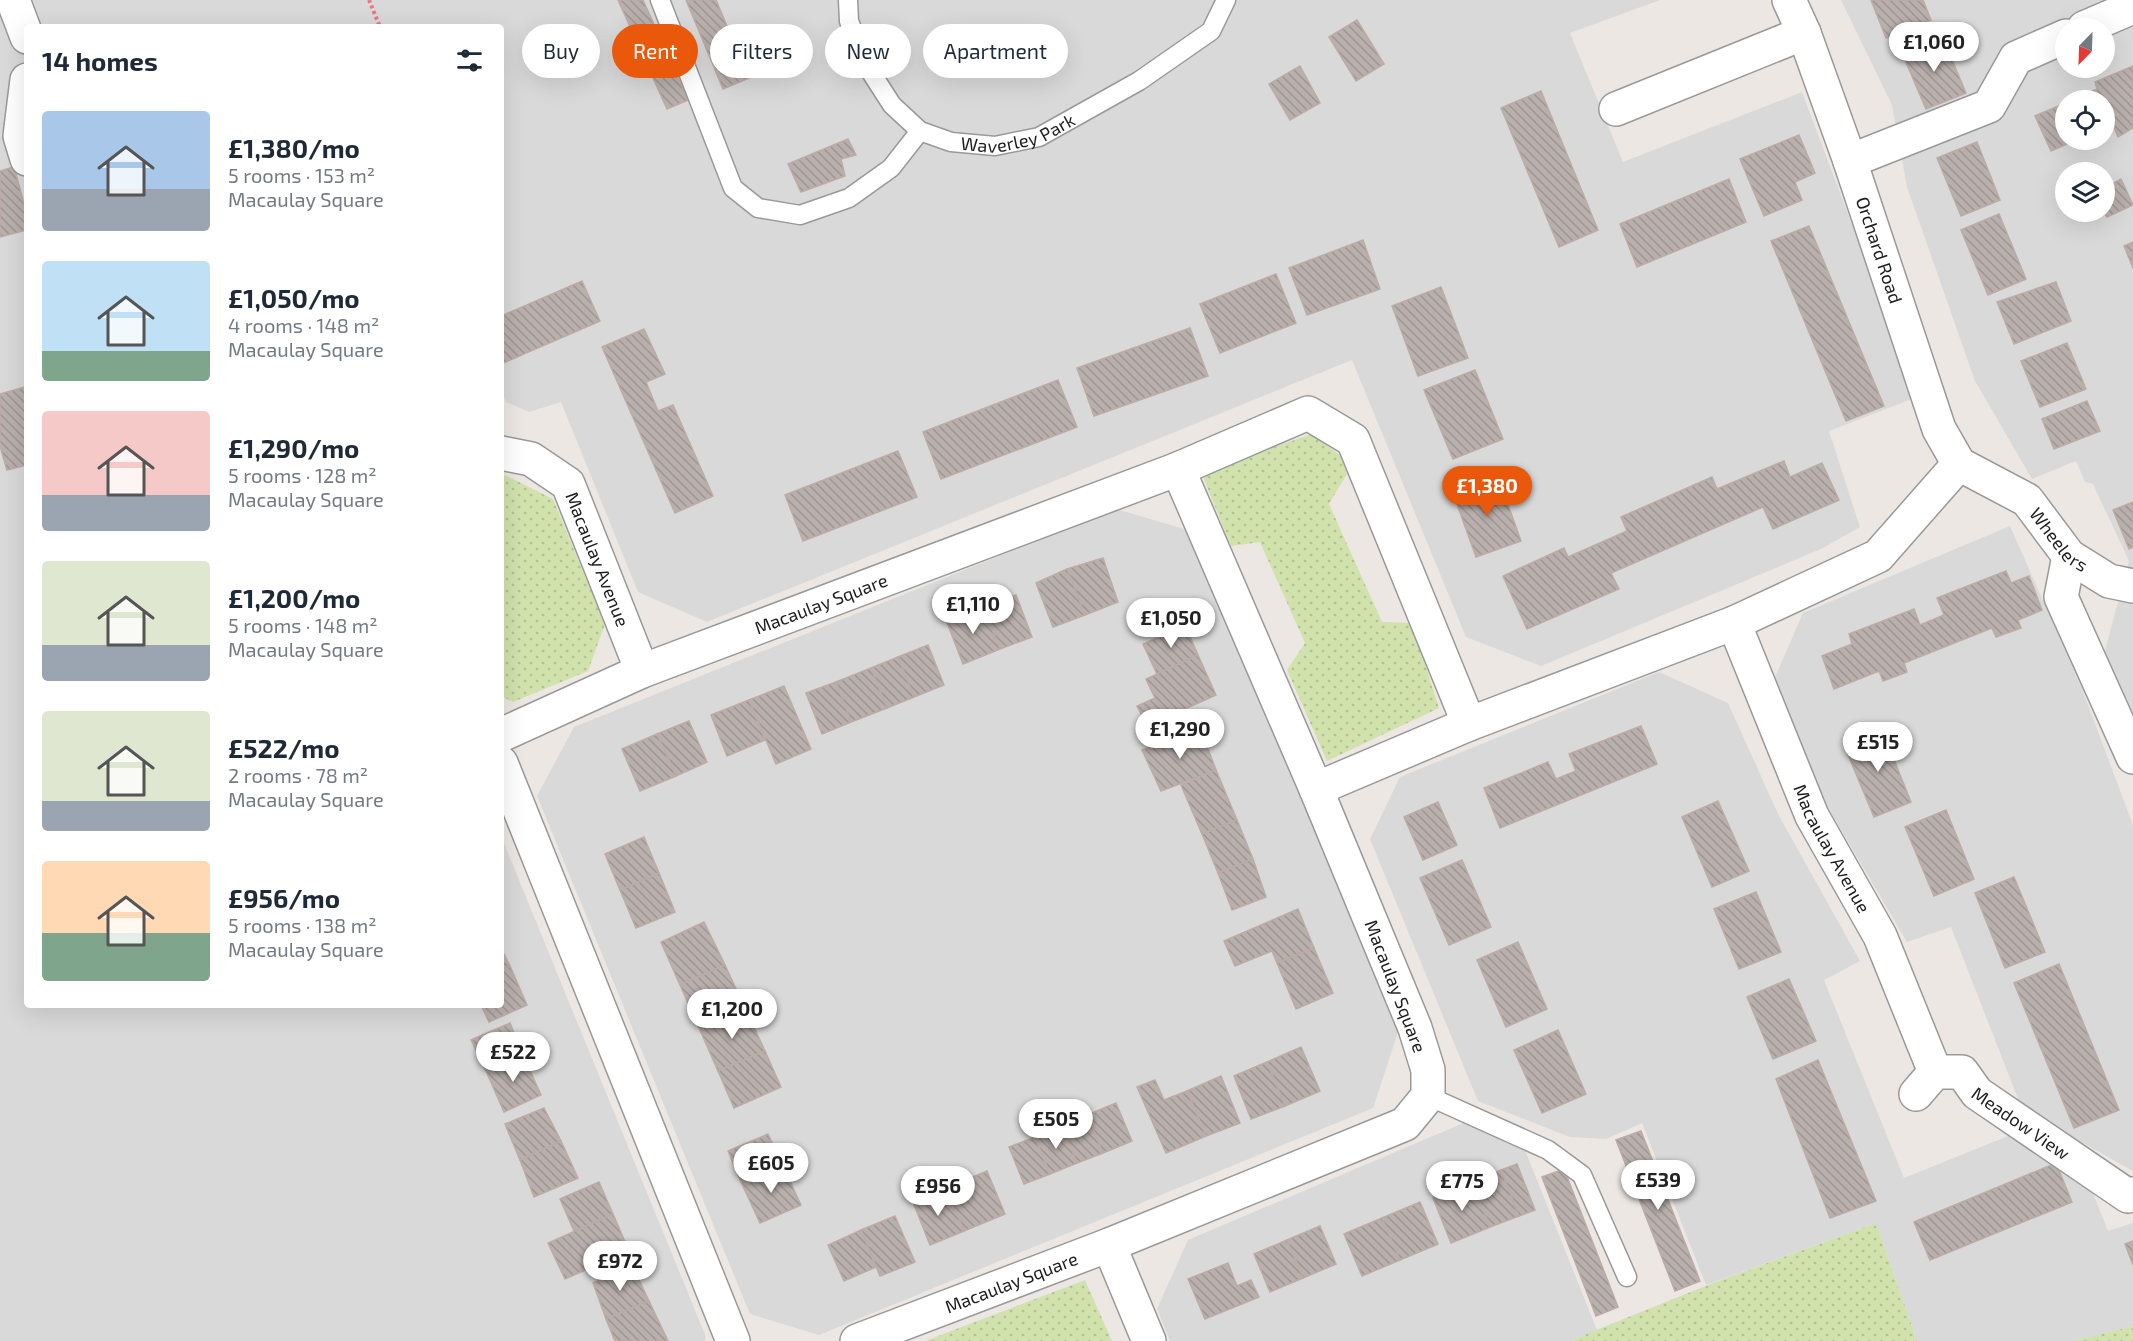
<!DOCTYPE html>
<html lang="en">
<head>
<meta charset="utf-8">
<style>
	:root { --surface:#fff; --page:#f2f2f3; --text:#1f2937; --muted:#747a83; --accent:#ea580c }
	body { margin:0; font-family:"Exo 2",sans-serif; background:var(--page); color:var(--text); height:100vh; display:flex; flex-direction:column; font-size:22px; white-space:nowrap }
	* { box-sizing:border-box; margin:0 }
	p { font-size:20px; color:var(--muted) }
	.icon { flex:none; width:33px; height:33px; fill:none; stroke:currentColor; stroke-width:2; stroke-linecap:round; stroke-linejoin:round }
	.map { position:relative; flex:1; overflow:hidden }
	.details { position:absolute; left:24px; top:24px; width:480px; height:984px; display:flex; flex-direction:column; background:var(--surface); border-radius:6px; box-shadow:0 6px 24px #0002 }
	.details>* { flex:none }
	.guide { position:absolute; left:522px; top:24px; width:570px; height:54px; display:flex; gap:12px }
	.needle { width:39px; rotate:203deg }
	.controls { position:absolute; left:2055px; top:18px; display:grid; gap:12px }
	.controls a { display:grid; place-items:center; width:60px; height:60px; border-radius:50%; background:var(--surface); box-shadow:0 6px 24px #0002; font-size:30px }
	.price { position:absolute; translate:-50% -51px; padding:0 14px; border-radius:21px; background:#fff; color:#222; font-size:20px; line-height:39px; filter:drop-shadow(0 2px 3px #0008) }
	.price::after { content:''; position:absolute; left:50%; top:36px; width:18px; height:14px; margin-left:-9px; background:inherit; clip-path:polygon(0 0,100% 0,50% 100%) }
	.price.selected { background:var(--accent); color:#fff }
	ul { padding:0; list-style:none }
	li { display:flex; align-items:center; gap:18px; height:150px; padding:0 18px }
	li span { display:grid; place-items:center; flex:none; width:168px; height:120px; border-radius:6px; color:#555 }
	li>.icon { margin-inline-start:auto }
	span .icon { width:72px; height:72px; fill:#fffc; stroke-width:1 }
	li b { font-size:26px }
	h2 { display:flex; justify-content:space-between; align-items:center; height:72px; padding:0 18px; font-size:26px }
	.tag { padding:0 21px; border-radius:27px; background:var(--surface); box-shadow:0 6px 24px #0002; font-size:21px; line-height:54px }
	.tag.selected { background:var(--accent); color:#fff }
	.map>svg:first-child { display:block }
	.residential { fill:#dad9d9; fill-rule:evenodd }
	.grass { fill:url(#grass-dots) }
	.building { fill:url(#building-back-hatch); stroke:#bcaca6; stroke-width:1.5 }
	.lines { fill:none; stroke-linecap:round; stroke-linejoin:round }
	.lane-casing { stroke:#999; stroke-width:21 }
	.street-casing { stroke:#999; stroke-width:36 }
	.path { stroke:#ea757f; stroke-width:4; stroke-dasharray:3 3; stroke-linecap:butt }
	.lane { stroke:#fff; stroke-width:18 }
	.street { stroke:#fff; stroke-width:33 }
	.labels { text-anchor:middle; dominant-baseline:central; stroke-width:6; stroke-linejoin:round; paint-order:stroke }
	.street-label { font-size:18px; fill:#1c1c1c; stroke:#fff }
</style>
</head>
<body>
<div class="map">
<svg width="2133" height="1341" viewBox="0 0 2133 1341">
	<defs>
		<pattern id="grass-dots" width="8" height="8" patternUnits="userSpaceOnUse" patternTransform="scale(1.5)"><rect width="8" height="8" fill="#d1e2ad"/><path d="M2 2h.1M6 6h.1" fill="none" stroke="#b3c194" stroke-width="1.8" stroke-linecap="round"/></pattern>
		<pattern id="building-back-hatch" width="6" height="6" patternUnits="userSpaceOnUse" patternTransform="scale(1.5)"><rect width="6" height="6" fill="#b9afac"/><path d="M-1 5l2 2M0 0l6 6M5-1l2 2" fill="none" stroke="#9e9693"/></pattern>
	</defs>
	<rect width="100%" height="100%" fill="#ece7e2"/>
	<g class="residential">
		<polygon points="0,0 1660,0 1570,33 1623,162 1802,92 1917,397 1829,431 1860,527 1821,549 1541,666 1466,637 1352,360 707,622 638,592 561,402 529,412 506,402 501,390 501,27 27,27 27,1005 501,1005 501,836 706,1337 705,1341 0,1341"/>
		<path d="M1841,0H2133V722L2104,654L2129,561L2093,484L2085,482L2076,461L2032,479L1975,381L1907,187L1892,105ZM2066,28H2104V68H2066ZM2066,100H2104V140H2066ZM2066,172H2104V212H2066Z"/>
		<polygon points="1116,509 1188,530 1398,1032 1373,1108 819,1335 750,1314 537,796 574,727"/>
		<polygon points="2010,526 2082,689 2133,825 2133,1171 2022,1109 1951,927 1907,942 1823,799 1773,682 1803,613"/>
		<polygon points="1659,672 1728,703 1778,814 1860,961 1824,980 1904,1178 2018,1132 2087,1178 2108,1231 2133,1223 2133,1326 2073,1341 1917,1341 1876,1223 1706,1285 1642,1123 1606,1139 1570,1137 1478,1101 1370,839 1400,777"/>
		<polygon points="1466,1122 1525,1150 1597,1330 1569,1341 1170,1341 1157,1309 1188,1240"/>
	</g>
	<g class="grass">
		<polygon points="1312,434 1341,456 1347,474 1329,504 1382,622 1412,623 1439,708 1327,761 1287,670 1305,643 1260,542 1231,546 1201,472"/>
		<polygon points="501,473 553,499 605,624 588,671 513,702 501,696"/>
		<polygon points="1876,1223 1917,1341 1569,1341 1713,1283"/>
		<polygon points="1085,1280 1112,1341 925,1341"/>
		<polygon points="2133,1326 2133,1341 2073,1341"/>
	</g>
	<g class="building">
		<polygon points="618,0 643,0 688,100 667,109"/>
		<polygon points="686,0 716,0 749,78 723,89"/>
		<polygon points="1871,0 1923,0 1931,20 1886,38"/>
		<polygon points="1357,20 1384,64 1356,81 1329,37"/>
		<polygon points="1942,36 1966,93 1926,109 1902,53"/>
		<polygon points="1300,66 1320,103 1290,120 1269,84"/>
		<polygon points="2133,66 2133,128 2118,137 2112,123 2104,127 2104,100 2071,100 2097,89 2095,82"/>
		<polygon points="1541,91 1598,230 1559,247 1501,108"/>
		<polygon points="2066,103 2066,140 2076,140 2051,151 2035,116"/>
		<polygon points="1799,135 1815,173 1795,182 1802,200 1764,216 1740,159"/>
		<polygon points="848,139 856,155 841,159 845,176 801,192 788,164"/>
		<polygon points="1977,142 2000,200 1961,216 1937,158"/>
		<polygon points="14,167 27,214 27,230 0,237 0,171"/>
		<polygon points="1729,179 1746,222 1637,267 1620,224"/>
		<polygon points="2121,179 2133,205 2107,217 2104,212 2104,188"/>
		<polygon points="1999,214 2026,279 1988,295 1961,230"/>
		<polygon points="1809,226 1884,406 1846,421 1771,241"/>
		<polygon points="1363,240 1380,289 1307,315 1289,268"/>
		<polygon points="2133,242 2133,268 2124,246"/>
		<polygon points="1276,274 1296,323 1220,353 1200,304"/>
		<polygon points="582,281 600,321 501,364 501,316"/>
		<polygon points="2056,282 2071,321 2014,344 1997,302"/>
		<polygon points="1441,287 1468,358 1418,376 1392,306"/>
		<polygon points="1190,328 1208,376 1094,416 1077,368"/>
		<polygon points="644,329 665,374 646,382 658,411 673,405 713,496 675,513 602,347"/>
		<polygon points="2067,343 2086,389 2040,407 2021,361"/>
		<polygon points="1475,370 1503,439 1453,459 1424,390"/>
		<polygon points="1058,380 1077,427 941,479 923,432"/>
		<polygon points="25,387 27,393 27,465 7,470 0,446 0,394"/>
		<polygon points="2087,401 2100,431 2054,449 2042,419"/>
		<polygon points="898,451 917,497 803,541 785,495"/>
		<polygon points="1784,461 1790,477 1822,463 1839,500 1773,529 1763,507 1611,573 1619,589 1527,629 1503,576 1564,548 1568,557 1627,531 1621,517 1712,477 1717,489"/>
		<polygon points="1498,477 1521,541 1476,557 1453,493"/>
		<polygon points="2133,502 2133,547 2129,549 2113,510"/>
		<polygon points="1103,558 1118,602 1085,615 1067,569"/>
		<polygon points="1067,569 1085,615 1053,627 1036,583"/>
		<polygon points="2006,571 2011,583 2029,576 2042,610 2018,620 2021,628 1996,637 1992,628 1904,663 1907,672 1883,681 1879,671 1834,689 1822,656 1852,644 1849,634 1914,609 1920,625 1944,615 1937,598"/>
		<polygon points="1016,595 1032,637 1000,649 983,606"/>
		<polygon points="983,606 1000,649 963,664 946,620"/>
		<polygon points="1185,625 1198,655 1157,674 1143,644"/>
		<polygon points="928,645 944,685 914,697 898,657"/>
		<polygon points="1198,655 1216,695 1147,726 1137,706 1155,698 1146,679"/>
		<polygon points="898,657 914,697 887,708 871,668"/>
		<polygon points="871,668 887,708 851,722 836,682"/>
		<polygon points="836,682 851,722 822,734 806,693"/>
		<polygon points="784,686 811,749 776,764 749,700"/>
		<polygon points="749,700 765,740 727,756 711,715"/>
		<polygon points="689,721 707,762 676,776 657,734"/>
		<polygon points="1641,726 1657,764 1500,828 1484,788 1548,762 1556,779 1576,771 1569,754"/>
		<polygon points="1201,730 1216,770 1161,791 1142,750"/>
		<polygon points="1882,730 1911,802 1874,817 1844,745"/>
		<polygon points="657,734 676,776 640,791 622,749"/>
		<polygon points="1216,770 1237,820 1202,834 1181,785"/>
		<polygon points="1718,801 1749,871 1712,887 1682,817"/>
		<polygon points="1438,802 1457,845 1423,860 1404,817"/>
		<polygon points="1946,810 1974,879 1934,896 1905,827"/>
		<polygon points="1237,820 1253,859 1218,873 1202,834"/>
		<polygon points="644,837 659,873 620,890 605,854"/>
		<polygon points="1253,859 1266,897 1232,910 1218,873"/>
		<polygon points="1462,860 1491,927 1449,945 1420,878"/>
		<polygon points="659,873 675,912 636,928 620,890"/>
		<polygon points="2014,877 2045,952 2005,968 1975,893"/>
		<polygon points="1756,892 1781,952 1739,969 1714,909"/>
		<polygon points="1298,909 1314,948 1277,963 1272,951 1235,966 1224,941"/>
		<polygon points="704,922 725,965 680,985 661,942"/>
		<polygon points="1518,942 1547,1009 1506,1027 1477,960"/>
		<polygon points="501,948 510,966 501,970"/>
		<polygon points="1314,948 1333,993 1296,1009 1277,963"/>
		<polygon points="2059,964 2119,1110 2074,1128 2014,983"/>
		<polygon points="725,965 745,1008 699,1028 680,985"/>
		<polygon points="510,966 527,1005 489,1022 481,1005 501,1005 501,970"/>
		<polygon points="1789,979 1816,1041 1773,1059 1747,997"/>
		<polygon points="745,1008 765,1051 718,1071 699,1028"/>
		<polygon points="510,1023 523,1055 486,1071 471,1040"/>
		<polygon points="1558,1030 1586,1094 1542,1113 1514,1050"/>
		<polygon points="1301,1047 1320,1091 1285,1106 1267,1062"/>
		<polygon points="765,1051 781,1087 734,1108 718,1071"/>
		<polygon points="523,1055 541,1095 504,1112 486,1071"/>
		<polygon points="1818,1060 1876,1201 1830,1218 1776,1079"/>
		<polygon points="1267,1062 1285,1106 1251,1119 1234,1076"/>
		<polygon points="1221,1076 1240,1123 1206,1136 1187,1091"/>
		<polygon points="1155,1080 1164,1100 1187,1091 1206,1136 1166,1153 1137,1087"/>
		<polygon points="1116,1103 1132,1141 1103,1153 1087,1115"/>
		<polygon points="544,1108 561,1141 520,1160 505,1124"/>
		<polygon points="1087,1115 1103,1153 1077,1163 1062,1126"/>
		<polygon points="1062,1126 1077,1163 1050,1174 1035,1137"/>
		<polygon points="1641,1131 1700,1281 1675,1291 1616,1140"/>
		<polygon points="768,1134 782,1164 741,1182 728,1151"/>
		<polygon points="1035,1137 1050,1174 1024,1184 1009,1147"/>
		<polygon points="561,1141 578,1178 534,1197 520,1160"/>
		<polygon points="2056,1163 2072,1202 1930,1260 1914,1222"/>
		<polygon points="782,1164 801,1205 760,1223 741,1182"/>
		<polygon points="1517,1164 1535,1210 1519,1216 1501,1170"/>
		<polygon points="1564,1169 1618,1307 1596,1316 1542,1177"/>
		<polygon points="1501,1170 1519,1216 1490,1227 1472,1182"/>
		<polygon points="987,1171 1005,1214 964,1231 946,1188"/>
		<polygon points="599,1182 613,1214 574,1231 560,1199"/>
		<polygon points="1472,1182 1490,1227 1451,1243 1433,1198"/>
		<polygon points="946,1188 964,1231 930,1245 913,1202"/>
		<polygon points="1420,1202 1438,1244 1400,1260 1382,1218"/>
		<polygon points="613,1214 629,1251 565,1279 548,1243"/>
		<polygon points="895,1216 915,1262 880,1276 861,1230"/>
		<polygon points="1382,1218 1400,1260 1362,1276 1344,1234"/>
		<polygon points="1320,1226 1336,1264 1303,1278 1287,1240"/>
		<polygon points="861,1230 876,1267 844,1281 828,1245"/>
		<polygon points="1287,1240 1303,1278 1270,1292 1254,1254"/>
		<polygon points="2133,1241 2133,1265 2125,1244"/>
		<polygon points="1228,1263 1237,1286 1251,1280 1259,1297 1205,1319 1188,1279"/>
		<polygon points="632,1265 649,1301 606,1319 593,1283"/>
		<polygon points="649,1301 668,1341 615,1341 606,1319"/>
	</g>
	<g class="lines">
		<defs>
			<g id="lane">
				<polyline points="660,0 733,188 758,208 800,215 849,198 891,168 920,131"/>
				<path id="s1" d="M848,0L849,21L865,63L892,105L920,131L951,142L995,146L1039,137L1139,81L1211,31L1226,0"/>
				<polyline points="1428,1096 1548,1150 1582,1175 1627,1277"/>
			</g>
			<g id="street">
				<polyline points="13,0 27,37"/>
				<path id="s2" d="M1789,0L1804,33L1850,161L1939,429L1959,464"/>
				<polyline points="2084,28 2133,7"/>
				<polyline points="27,80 20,136 27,159"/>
				<polyline points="1616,109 1804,33"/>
				<polyline points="1850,161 1989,106 2016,58 2066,36"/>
				<path id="s3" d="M501,453L531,459L568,484L642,671"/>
				<path id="s4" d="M1959,464L2027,500L2069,556L2109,581L2133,586"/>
				<polyline points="2069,556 2061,597 2133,757"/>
				<path id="s5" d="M1734,623L1812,816L1880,936L1935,1072"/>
				<path id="s6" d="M501,735L642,671L1178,469L1308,413L1353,440L1469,724"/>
				<polyline points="501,763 733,1341"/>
				<polyline points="1316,789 1469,724 1734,623 1878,556 1959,464"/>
				<path id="s7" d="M1916,1094L1935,1072H1962L1977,1093L2128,1196L2133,1194"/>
				<polyline points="1109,1245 1149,1341"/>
				<path id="s8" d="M857,1341L1109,1245L1405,1124L1428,1096V1070L1415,1028L1316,789L1178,469"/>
			</g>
		</defs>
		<use href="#lane" class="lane-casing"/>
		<use href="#street" class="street-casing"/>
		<polyline class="path" points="369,0 380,27"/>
		<use href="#lane" class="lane"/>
		<use href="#street" class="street"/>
	</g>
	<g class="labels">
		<g class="street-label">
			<text stroke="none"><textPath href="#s1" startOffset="256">Waverley Park</textPath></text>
			<text stroke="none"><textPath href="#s2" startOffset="266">Orchard Road</textPath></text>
			<text stroke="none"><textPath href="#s4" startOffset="128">Wheelers</textPath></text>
			<text stroke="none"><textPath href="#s3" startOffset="156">Macaulay Avenue</textPath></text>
			<text stroke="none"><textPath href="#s6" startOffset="346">Macaulay Square</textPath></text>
			<text stroke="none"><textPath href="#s5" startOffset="246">Macaulay Avenue</textPath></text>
			<text transform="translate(1396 986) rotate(69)">Macaulay Square</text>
			<text stroke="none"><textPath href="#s7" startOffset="135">Meadow View</textPath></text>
			<text stroke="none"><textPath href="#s8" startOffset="165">Macaulay Square</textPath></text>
		</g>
	</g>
</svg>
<div class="controls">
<a><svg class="needle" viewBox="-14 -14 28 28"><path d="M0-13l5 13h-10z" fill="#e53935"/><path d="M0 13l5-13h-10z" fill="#747a83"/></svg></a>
<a><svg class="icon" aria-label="locate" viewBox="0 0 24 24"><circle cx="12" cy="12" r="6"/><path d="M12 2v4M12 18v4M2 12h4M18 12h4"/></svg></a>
<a><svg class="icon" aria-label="layers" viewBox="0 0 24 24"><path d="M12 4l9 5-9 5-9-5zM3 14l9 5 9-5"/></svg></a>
</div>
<b class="price" style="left:1934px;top:73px">£1,060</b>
<b class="price selected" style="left:1487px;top:517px">£1,380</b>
<b class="price" style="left:973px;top:635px">£1,110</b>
<b class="price" style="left:1171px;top:649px">£1,050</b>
<b class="price" style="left:1180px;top:760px">£1,290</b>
<b class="price" style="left:1878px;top:773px">£515</b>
<b class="price" style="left:732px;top:1040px">£1,200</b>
<b class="price" style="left:513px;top:1083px">£522</b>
<b class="price" style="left:1056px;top:1150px">£505</b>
<b class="price" style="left:771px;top:1194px">£605</b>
<b class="price" style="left:1658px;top:1211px">£539</b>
<b class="price" style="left:1462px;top:1212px">£775</b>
<b class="price" style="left:938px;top:1217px">£956</b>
<b class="price" style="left:620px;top:1292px">£972</b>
<div class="guide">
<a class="tag">Buy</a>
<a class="tag selected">Rent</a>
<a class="tag">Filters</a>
<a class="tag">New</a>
<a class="tag">Apartment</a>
</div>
<section class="details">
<h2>14 homes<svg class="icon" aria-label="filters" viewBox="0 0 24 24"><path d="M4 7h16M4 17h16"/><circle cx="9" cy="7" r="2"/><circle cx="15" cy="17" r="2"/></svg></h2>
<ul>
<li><span style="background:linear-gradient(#a9c7e8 65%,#9aa5b1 0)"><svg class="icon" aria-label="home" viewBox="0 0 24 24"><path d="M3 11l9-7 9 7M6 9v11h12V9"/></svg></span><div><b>£1,380/mo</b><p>5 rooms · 153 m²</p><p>Macaulay Square</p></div></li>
<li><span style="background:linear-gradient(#bfe0f5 75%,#7fa58c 0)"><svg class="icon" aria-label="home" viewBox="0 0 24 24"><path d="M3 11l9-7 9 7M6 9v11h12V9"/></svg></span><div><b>£1,050/mo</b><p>4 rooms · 148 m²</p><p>Macaulay Square</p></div></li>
<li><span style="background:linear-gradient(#f6c9c9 70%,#9aa5b1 0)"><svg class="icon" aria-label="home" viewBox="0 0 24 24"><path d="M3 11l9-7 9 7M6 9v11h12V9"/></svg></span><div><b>£1,290/mo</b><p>5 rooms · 128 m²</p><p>Macaulay Square</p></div></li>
<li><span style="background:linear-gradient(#dfe7d0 70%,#9aa5b1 0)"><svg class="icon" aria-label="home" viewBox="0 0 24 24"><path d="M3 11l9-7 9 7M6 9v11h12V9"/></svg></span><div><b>£1,200/mo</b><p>5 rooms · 148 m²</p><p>Macaulay Square</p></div></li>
<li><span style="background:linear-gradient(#dfe7d0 75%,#9aa5b1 0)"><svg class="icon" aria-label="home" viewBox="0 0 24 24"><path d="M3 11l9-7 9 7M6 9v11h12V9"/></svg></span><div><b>£522/mo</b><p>2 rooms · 78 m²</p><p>Macaulay Square</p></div></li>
<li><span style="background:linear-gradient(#ffd9b3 60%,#7fa58c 0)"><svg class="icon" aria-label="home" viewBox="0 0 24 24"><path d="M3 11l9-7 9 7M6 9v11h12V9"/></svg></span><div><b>£956/mo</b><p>5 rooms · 138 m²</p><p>Macaulay Square</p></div></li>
</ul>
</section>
</div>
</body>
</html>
